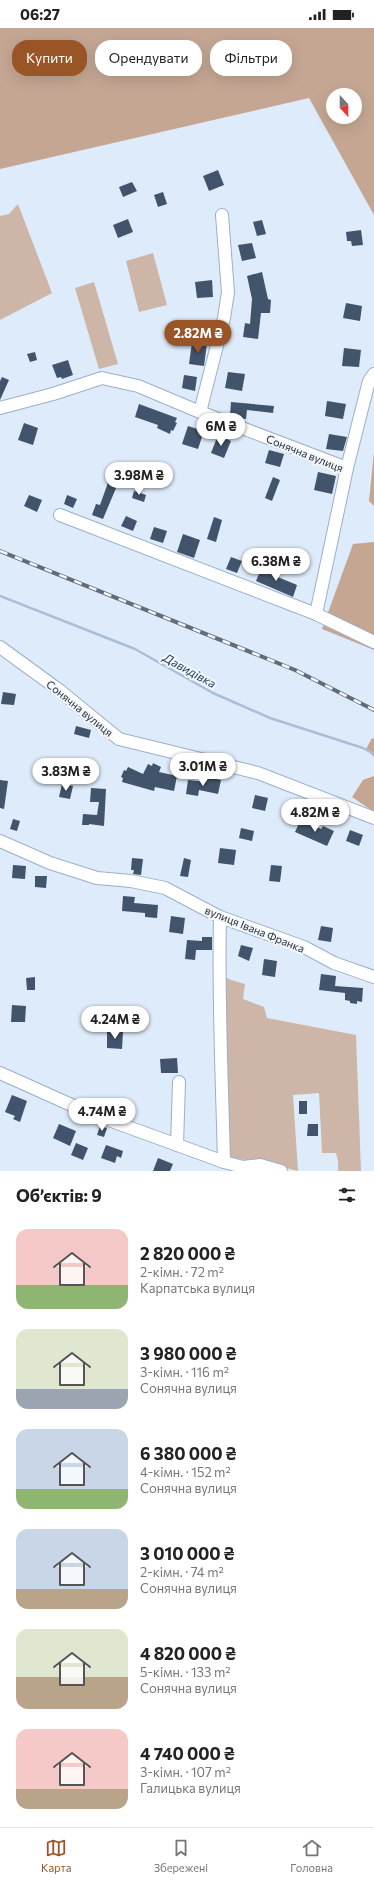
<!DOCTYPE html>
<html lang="uk">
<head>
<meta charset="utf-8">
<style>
	:root { --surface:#fff; --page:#f6f6f6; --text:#222; --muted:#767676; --line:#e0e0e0; --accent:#995526 }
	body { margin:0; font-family:Commissioner,sans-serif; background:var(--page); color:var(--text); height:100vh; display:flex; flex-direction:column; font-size:15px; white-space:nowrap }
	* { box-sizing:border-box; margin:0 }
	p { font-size:13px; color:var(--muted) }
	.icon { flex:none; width:22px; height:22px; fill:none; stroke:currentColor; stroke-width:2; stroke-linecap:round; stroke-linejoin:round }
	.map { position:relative; height:1143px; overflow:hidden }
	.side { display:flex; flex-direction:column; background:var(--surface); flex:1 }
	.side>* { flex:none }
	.hud { position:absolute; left:12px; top:12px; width:350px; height:36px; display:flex; gap:8px }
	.needle { width:26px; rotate:159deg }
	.tools { position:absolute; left:326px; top:60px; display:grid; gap:8px }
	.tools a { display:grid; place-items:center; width:36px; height:36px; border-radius:50%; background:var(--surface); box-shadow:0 4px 16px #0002; font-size:20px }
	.price { position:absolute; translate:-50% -34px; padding:0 9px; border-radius:14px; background:#fff; color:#222; font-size:13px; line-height:26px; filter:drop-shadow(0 1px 2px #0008) }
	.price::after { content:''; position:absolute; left:50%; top:24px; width:12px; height:9px; margin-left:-6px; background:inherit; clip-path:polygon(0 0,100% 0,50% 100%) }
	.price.active { background:var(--accent); color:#fff }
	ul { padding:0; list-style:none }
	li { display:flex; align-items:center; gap:12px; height:100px; padding:0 16px }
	li span { display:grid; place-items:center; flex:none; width:112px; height:80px; border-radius:12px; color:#555 }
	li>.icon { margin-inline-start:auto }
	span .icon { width:48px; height:48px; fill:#fffc; stroke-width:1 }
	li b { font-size:17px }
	h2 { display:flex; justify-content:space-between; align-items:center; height:48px; padding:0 16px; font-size:17px }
	.chip { padding:0 14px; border-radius:16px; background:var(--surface); box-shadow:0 4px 16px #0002; font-size:14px; line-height:36px }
	.chip.active { background:var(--accent); color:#fff }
	.status { display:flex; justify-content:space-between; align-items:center; height:28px; padding:0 20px; background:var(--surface); direction:ltr }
	.status svg { height:11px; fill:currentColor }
	.tabs { display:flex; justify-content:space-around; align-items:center; height:56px; border-top:1px solid var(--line); background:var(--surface); font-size:11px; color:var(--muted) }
	.tabs a { display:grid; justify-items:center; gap:2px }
	.tabs .active { color:var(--accent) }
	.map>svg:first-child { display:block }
	.green { fill:#cdb6a8 }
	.forest { fill:#c4a693; fill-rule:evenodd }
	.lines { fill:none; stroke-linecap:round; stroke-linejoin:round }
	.stream { stroke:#aabed9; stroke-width:2.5 }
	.building { fill:#42546b }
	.minor-casing { stroke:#9bafc8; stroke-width:14 }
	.minor { stroke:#fff; stroke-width:12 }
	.rail-casing { stroke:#626c78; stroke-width:4 }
	.rail { stroke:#f3f7fc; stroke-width:2.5; stroke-dasharray:8; stroke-linecap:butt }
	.labels { text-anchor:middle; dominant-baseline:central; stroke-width:4; stroke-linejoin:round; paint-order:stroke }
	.street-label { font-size:11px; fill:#262e38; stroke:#f3f7fc }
	.water-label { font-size:12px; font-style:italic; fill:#1e3c61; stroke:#f3f7fc }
</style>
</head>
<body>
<div class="status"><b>06:27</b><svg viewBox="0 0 49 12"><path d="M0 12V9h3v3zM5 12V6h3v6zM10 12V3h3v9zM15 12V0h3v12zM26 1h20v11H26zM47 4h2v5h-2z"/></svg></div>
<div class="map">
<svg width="374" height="1143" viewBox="0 0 374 1143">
	<rect width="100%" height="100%" fill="#deebfb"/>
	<g class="green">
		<polygon points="18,176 52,265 0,292 0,188 9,186"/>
		<polygon points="153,225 167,277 139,284 126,233"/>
		<polygon points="94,254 118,336 99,341 75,260"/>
		<polygon points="223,948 231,952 245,956 243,971 264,979 267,990 356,1007 361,1143 338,1143 338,1133 336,1125 322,1125 319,1065 293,1067 298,1143 274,1137 228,1129"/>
	</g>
	<g class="forest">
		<path d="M0,0H374V187L309,70L0,141ZM333,67H355V89H333Z"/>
		<polygon points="374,424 374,478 369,473"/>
		<polygon points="374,514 374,622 322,601 353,516"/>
		<polygon points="372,710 374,711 374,729 366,721"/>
		<polygon points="374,748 374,784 352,769 363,752"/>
	</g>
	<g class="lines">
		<polyline class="stream" points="0,568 135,621 213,665 270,690 363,720 374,726"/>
	</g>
	<g class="building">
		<polygon points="218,142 224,157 209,163 203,148"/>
		<polygon points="132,154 137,163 123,169 119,159"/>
		<polygon points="163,164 167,176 158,179 154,167"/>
		<polygon points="128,191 133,204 118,210 113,197"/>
		<polygon points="262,192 266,206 257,208 253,194"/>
		<polygon points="361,202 363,217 352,218 351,213 347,213 346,204"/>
		<polygon points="252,215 256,230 242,233 238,217"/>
		<polygon points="262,244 268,271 271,272 270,285 261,285 258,311 243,309 245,295 250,296 252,271 247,248"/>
		<polygon points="212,252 213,269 197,270 195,254"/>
		<polygon points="346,275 362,278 360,293 343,290"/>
		<polygon points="192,314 207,315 204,338 189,336"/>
		<polygon points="344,320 361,322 359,339 342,338"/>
		<polygon points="35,324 37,332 30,334 27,326"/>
		<polygon points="68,332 73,347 62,351 61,349 57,350 52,337"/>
		<polygon points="228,344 245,346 242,363 225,360"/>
		<polygon points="184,347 197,349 195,363 182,360"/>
		<polygon points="2,349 9,352 0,372 0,353"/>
		<polygon points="327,373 346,376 343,391 325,388"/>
		<polygon points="231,374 274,378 273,385 247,382 246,391 236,390 230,387"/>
		<polygon points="139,376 177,390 175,394 177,395 173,403 171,402 170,406 157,400 158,397 135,389"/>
		<polygon points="24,395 38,400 33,417 18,412"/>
		<polygon points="188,398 204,403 198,421 182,416"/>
		<polygon points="329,406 347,409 343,423 326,421"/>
		<polygon points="218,407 231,413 224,430 211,425"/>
		<polygon points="269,422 284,426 280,439 265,435"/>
		<polygon points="318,444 336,448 332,466 314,462"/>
		<polygon points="110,449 119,453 103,491 92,487 96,476 100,477"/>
		<polygon points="273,449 280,452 272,473 265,470"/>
		<polygon points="134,463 146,467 144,474 132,470"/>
		<polygon points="29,467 42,472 37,484 24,478"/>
		<polygon points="67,467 77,471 73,480 64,476"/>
		<polygon points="126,488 137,493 133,503 121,498"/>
		<polygon points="214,489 222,492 216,514 207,511"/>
		<polygon points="154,499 167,503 163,515 150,511"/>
		<polygon points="183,506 200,512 194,530 177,524"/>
		<polygon points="231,529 242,533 237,545 226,541"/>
		<polygon points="262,539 274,544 273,547 297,557 293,569 256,553"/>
		<polygon points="3,664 16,666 14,677 1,676"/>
		<polygon points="76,698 91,702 89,710 74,706"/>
		<polygon points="153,735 161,739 159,744 177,748 174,763 155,759 154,763 122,754 123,750 121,749 124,742 126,743 128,739 143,746 148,736 152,738"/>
		<polygon points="39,738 54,741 53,752 38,750"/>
		<polygon points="207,749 221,752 218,766 199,762 198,768 186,766 188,752 206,754"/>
		<polygon points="0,752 8,753 4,781 0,780"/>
		<polygon points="62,756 73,758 70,771 59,769"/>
		<polygon points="91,760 106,761 104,798 89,796 89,797 82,797 83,786 97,787 99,774 90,774"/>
		<polygon points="255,767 268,770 265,783 252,780"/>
		<polygon points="13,791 20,793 17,803 10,801"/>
		<polygon points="301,791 321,801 323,798 334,803 327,818 295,804"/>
		<polygon points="241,800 254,803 252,813 239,810"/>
		<polygon points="350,802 363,807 359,818 346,813"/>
		<polygon points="220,820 236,822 234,837 218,835"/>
		<polygon points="132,830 143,831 141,847 133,846 134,842 131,842"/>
		<polygon points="184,830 191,832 188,849 180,848"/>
		<polygon points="13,837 26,838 25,851 12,850"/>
		<polygon points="271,837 282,838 280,854 269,853"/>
		<polygon points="35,848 47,848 46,860 35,859"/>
		<polygon points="123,868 135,869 134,875 158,877 157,890 145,889 145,885 122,883"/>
		<polygon points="171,888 185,890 183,906 169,904"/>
		<polygon points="321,898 333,900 331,914 318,912"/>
		<polygon points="202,909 212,909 212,922 196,922 195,932 185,931 187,912 202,913"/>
		<polygon points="241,917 253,920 249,933 238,928"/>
		<polygon points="264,931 277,933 275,949 262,947"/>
		<polygon points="321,946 336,948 335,958 363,960 362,974 357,973 357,976 350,975 350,973 345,972 345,965 319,962"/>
		<polygon points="35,949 35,962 27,962 26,950"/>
		<polygon points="12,977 26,978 25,994 11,994"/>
		<polygon points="107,1004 123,1004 122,1021 107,1020"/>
		<polygon points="177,1030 178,1045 161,1045 160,1031"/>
		<polygon points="12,1067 27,1073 20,1094 13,1091 15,1088 5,1084"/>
		<rect x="299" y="1073" width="8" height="13"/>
		<polygon points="59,1096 76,1103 70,1118 53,1110"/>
		<polygon points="308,1096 318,1096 318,1108 307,1108"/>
		<polygon points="100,1098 107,1100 104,1109 97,1107"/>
		<polygon points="76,1115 88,1120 83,1132 71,1127"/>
		<polygon points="106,1117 123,1123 121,1130 117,1128 115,1135 101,1130"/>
		<polygon points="158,1130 173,1136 170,1143 153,1143"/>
	</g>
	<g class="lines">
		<defs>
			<g id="minor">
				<polyline points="0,380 53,366 102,350 138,358 200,384 347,440"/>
				<polyline points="200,384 224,290 228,264 222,187"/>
				<polyline points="60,487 316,586 347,440 369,353 374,346"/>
				<polyline points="316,586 374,614"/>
				<polyline points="0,619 59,662 119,711 258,745 374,790"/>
				<polyline points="0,813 50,835 97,850 131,853 165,860 220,889 304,919 334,935 374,949"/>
				<path d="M220,889C218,970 222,1052 224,1134"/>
				<polyline points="0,1045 87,1084 224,1134 243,1139 260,1137 281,1143"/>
				<polyline points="177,1117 179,1054"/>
			</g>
		</defs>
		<use href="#minor" class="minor-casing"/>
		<use href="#minor" class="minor"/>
		<defs>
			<polyline id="rail" points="0,523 295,642 374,682"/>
		</defs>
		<use href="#rail" class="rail-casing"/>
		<use href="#rail" class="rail"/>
	</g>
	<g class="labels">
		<g class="street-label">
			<text transform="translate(305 425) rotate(22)">Сонячна вулиця</text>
			<text transform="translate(80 680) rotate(39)">Сонячна вулиця</text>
			<text transform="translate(255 901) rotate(22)">вулиця Івана Франка</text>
		</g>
		<g class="water-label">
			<text transform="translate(190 642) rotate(29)">Давидівка</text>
		</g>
	</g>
</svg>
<div class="tools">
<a><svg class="needle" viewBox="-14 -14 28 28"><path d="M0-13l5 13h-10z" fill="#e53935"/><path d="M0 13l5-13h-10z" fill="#767676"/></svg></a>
</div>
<b class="price active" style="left:198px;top:326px">2.82M ₴</b>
<b class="price" style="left:221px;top:419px">6M ₴</b>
<b class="price" style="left:139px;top:468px">3.98M ₴</b>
<b class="price" style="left:276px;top:554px">6.38M ₴</b>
<b class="price" style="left:203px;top:759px">3.01M ₴</b>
<b class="price" style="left:66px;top:764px">3.83M ₴</b>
<b class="price" style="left:315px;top:805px">4.82M ₴</b>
<b class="price" style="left:115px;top:1012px">4.24M ₴</b>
<b class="price" style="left:102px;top:1104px">4.74M ₴</b>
<div class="hud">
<a class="chip active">Купити</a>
<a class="chip">Орендувати</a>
<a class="chip">Фільтри</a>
</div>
</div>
<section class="side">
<h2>Об’єктів: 9<svg class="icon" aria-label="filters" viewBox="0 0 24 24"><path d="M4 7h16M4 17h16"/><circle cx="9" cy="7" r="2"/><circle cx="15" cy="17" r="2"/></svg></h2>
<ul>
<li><span style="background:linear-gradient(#f6c9c9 70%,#8fb573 0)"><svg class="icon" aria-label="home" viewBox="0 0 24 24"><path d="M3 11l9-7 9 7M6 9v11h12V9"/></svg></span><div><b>2 820 000 ₴</b><p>2-кімн. · 72 m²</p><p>Карпатська вулиця</p></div></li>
<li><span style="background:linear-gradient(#dfe7d0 75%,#9aa5b1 0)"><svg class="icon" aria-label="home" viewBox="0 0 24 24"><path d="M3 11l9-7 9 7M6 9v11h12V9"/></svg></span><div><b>3 980 000 ₴</b><p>3-кімн. · 116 m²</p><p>Сонячна вулиця</p></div></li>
<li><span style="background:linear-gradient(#c9d6e8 75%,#8fb573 0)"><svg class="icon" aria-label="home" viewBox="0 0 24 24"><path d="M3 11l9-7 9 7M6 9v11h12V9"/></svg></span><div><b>6 380 000 ₴</b><p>4-кімн. · 152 m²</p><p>Сонячна вулиця</p></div></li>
<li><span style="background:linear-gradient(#c9d6e8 75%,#b9a48a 0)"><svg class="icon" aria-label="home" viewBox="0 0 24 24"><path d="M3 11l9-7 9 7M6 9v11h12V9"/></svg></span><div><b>3 010 000 ₴</b><p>2-кімн. · 74 m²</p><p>Сонячна вулиця</p></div></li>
<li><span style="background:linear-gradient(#dfe7d0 60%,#b9a48a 0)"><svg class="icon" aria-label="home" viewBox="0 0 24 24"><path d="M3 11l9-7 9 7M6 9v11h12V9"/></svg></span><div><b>4 820 000 ₴</b><p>5-кімн. · 133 m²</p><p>Сонячна вулиця</p></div></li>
<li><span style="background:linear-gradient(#f6c9c9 75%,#b9a48a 0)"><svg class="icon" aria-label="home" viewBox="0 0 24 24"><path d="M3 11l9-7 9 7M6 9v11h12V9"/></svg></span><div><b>4 740 000 ₴</b><p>3-кімн. · 107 m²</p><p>Галицька вулиця</p></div></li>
</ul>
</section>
<nav class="tabs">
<a class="active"><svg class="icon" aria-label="map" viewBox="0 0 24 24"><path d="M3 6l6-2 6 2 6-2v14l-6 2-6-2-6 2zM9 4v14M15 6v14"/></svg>Карта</a>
<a><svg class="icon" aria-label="saved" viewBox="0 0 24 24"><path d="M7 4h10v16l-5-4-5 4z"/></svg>Збережені</a>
<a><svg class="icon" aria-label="home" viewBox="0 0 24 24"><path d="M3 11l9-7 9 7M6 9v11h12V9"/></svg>Головна</a>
</nav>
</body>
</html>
